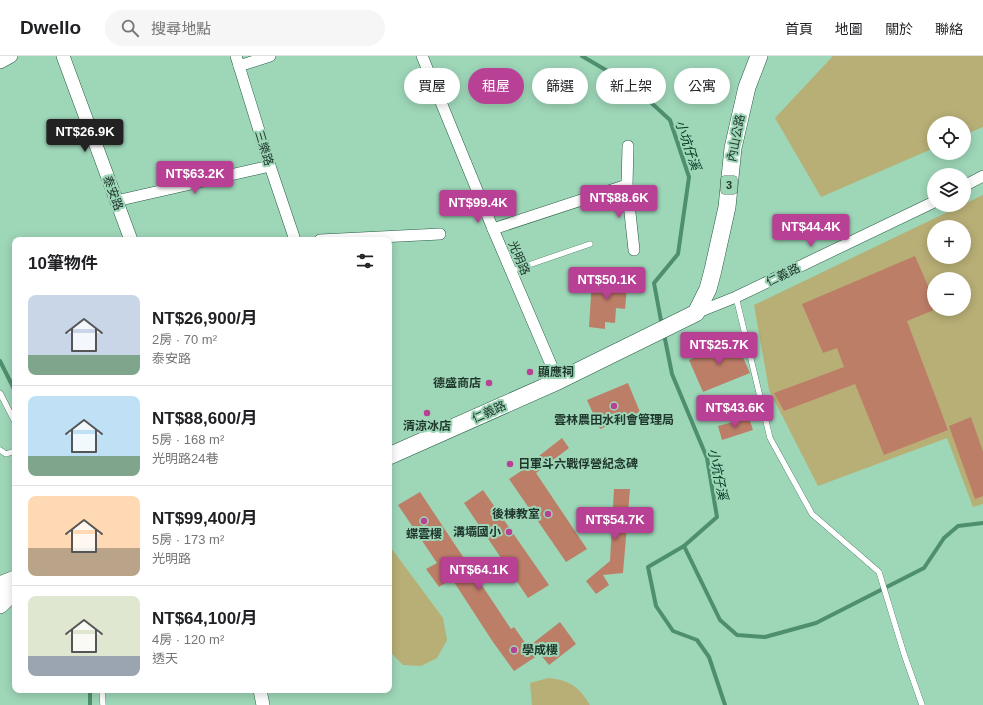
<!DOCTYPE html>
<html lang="zh-TW">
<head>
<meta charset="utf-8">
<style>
	:root { --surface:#fff; --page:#f6f6f6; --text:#202124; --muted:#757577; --line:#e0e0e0; --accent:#b84095 }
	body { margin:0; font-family:Helvetica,"Noto Sans TC",sans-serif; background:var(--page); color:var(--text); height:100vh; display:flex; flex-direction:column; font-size:15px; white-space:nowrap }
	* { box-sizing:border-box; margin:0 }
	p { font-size:13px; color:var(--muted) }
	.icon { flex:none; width:22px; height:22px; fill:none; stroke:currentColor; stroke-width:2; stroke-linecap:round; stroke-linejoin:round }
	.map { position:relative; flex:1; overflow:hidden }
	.side { position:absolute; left:12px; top:181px; width:380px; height:456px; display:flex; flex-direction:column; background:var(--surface); border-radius:8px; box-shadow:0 2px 10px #0003 }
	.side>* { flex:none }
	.banner { position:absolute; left:404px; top:12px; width:380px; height:36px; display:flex; gap:8px }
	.tools { position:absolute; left:927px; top:60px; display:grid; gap:8px }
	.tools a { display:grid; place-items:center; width:44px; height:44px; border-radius:50%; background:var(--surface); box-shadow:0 2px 10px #0003; font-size:20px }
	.price { position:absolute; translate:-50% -34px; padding:0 9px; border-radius:4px; background:var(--accent); color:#fff; font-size:13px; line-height:26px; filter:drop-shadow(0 1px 2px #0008) }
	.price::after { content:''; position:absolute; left:50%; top:24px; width:12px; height:9px; margin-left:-6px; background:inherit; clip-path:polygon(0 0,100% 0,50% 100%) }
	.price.selected { background:#222; color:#fff }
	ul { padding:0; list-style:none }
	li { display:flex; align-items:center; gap:12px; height:100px; padding:0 16px }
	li+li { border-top:1px solid var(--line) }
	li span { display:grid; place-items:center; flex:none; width:112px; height:80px; border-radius:8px; color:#555 }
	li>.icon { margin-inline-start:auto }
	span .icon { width:48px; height:48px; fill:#fffc; stroke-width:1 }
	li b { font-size:17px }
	h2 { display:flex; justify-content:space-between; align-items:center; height:48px; padding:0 16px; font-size:17px }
	.chip { padding:0 14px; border-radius:18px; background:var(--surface); box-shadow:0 2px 10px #0003; font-size:14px; line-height:36px }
	.chip.selected { background:var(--accent); color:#fff }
	header { display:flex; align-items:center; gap:24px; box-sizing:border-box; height:56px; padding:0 20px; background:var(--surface); border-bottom:1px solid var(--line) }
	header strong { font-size:19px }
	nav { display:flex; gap:22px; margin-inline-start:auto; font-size:14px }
	.search { width:280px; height:36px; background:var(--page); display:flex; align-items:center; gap:10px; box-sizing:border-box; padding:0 14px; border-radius:22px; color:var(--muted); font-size:15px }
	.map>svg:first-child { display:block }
	.green { fill:#b8af76; fill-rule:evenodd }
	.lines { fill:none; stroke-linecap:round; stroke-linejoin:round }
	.stream { stroke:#4e8f6f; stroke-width:4 }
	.building { fill:#bd7e68 }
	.service-casing { stroke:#265c43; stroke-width:6 }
	.minor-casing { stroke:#265c43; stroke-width:12 }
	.tertiary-casing { stroke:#265c43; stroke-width:14 }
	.primary-casing { stroke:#265c43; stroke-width:18 }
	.service { stroke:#fff; stroke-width:5.5 }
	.minor { stroke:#fff; stroke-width:11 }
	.tertiary { stroke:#fff; stroke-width:13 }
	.primary { stroke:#fff; stroke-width:17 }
	.poi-dot { fill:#b84095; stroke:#9ed6b8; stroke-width:1.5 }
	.labels { text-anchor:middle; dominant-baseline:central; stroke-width:4; stroke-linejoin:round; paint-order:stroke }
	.shield { fill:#9ed6b8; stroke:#466755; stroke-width:1 }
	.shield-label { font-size:11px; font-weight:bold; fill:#20372b }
	.street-label { font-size:12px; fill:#20372b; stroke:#9ed6b8 }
	.poi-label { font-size:12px; font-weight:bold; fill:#20372b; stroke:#9ed6b8; text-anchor:start }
	.water-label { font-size:13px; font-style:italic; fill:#003722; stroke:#9ed6b8 }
</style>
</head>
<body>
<header>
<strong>Dwello</strong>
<div class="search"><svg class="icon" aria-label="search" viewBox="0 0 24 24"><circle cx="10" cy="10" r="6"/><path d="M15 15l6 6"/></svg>搜尋地點</div>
<nav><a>首頁</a><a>地圖</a><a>關於</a><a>聯絡</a></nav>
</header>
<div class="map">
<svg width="983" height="649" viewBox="0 0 983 649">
	<rect width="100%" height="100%" fill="#9ed6b8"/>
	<g class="green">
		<polygon points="833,0 983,0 983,71 964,79 964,67 934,67 934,92 821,141 775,62"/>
		<path d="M983,139V448L973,451L947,382L818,430L769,334L754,249ZM934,171H964V201H934ZM934,223H964V253H934Z"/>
		<polygon points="389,489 443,562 447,584 437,602 421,610 403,609 389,595"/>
		<path d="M548,622C570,624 579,631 590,649H532L530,627Z"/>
	</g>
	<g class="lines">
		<g class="stream">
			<polyline points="582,0 633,30 670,64 689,121 678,198 654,227 662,270"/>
			<polyline points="664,278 672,318 707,402 717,461 684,490 648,511 656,550 673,575 697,584 709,601 725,649"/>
			<polyline points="0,305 15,335"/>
			<polyline points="684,490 720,564 737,579 765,581 816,567 924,512 944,482 958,470 983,467"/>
			<polyline points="90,634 90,649"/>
		</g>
	</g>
	<g class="building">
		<polygon points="915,200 934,244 934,254 907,265 948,374 884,399 855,328 784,355 774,337 844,311 837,292 823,297 802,248"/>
		<polygon points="615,220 628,221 625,253 616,252 615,267 605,266 605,273 589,271 592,223 615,225"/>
		<polygon points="735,284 750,317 703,336 689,304"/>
		<polygon points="628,327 640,356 600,373 587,344"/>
		<polygon points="971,361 983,396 983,440 975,443 949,370"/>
		<polygon points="749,362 753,374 722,384 718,370"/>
		<polygon points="562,382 569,392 536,417 587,493 566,506 509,423 541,402 539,400"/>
		<polygon points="614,433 630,433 623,517 603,519 609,529 596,538 586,525 610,505"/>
		<polygon points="483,434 549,529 528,542 464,447"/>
		<polygon points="420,436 511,573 514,571 528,591 560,566 576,588 549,609 540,598 514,615 493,586 452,523 439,531 426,513 437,507 398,449"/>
	</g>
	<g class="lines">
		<defs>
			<g id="service">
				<polyline points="511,215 590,188"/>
				<polyline points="736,241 770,382 812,458 879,516 904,598 922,649"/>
				<polyline points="0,337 15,366"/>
				<polyline points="0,394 6,398 15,395"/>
				<polyline points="102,634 103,649"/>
			</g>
			<g id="minor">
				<polyline points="236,0 270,110 295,184"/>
				<polyline points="422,0 493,173 558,325"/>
				<polyline points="239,10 270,0"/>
				<polyline points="627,129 634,194"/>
				<polyline points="964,130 983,120"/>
				<polyline points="116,145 270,110"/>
				<polyline points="493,173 627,129 628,90"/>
				<polyline points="320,184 440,178"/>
				<polyline points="696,257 736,241 934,146"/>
			</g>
			<g id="tertiary">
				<polyline points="63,0 131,184"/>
				<polyline points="0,6 11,0"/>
				<polyline points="260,634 263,649"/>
			</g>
			<g id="primary">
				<polyline points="389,400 558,325 696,257 708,233 713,214 727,151 733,92 747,31 759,0"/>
				<polyline points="0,529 15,523"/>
				<polyline points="0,549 15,534"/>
			</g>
		</defs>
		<use href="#service" class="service-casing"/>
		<use href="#minor" class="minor-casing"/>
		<use href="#tertiary" class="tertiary-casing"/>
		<use href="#primary" class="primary-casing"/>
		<use href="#service" class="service"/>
		<use href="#minor" class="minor"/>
		<use href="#tertiary" class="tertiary"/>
		<use href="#primary" class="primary"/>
	</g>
	<g class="poi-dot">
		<circle cx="530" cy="316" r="4"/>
		<circle cx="489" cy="327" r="4"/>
		<circle cx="614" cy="350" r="4"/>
		<circle cx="427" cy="357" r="4"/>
		<circle cx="510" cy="408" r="4"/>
		<circle cx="548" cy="458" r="4"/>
		<circle cx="424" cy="465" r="4"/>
		<circle cx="509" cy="476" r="4"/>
		<circle cx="514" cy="594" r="4"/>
	</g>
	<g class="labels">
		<rect class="shield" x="721" y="120" width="16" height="18" rx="3"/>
		<g class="shield-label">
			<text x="729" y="129">3</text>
		</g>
		<g class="street-label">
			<text transform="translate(736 82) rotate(-79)">內山公路</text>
			<text transform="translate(264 92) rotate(73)">三樂路</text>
			<text transform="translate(113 137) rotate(70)">泰安路</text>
			<text transform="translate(519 202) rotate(67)">光明路</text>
			<text transform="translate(783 219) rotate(-26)">仁義路</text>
			<text transform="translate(489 356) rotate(-24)">仁義路</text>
		</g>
		<g class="poi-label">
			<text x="538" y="316">顯應祠</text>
			<text x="481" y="327" text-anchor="end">德盛商店</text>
			<text x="614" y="364" text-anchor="middle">雲林農田水利會管理局</text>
			<text x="427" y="370" text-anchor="middle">清涼冰店</text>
			<text x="518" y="408">日軍斗六戰俘營紀念碑</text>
			<text x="540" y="458" text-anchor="end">後棟教室</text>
			<text x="501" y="476" text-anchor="end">溝壩國小</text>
			<text x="424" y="478" text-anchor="middle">蝶雲樓</text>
			<text x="522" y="594">學成樓</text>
		</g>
		<g class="water-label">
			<text transform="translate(688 89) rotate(71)">小坑仔溪</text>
			<text transform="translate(718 418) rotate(78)">小坑仔溪</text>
		</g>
	</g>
</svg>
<div class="tools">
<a><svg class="icon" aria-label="locate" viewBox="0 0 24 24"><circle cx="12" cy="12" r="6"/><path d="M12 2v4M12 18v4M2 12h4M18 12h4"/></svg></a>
<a><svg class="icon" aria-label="layers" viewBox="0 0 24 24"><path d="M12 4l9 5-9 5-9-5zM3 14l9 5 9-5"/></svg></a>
<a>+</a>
<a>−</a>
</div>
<b class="price selected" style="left:85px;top:97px">NT$26.9K</b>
<b class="price" style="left:195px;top:139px">NT$63.2K</b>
<b class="price" style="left:619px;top:163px">NT$88.6K</b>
<b class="price" style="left:478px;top:168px">NT$99.4K</b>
<b class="price" style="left:811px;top:192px">NT$44.4K</b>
<b class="price" style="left:607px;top:245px">NT$50.1K</b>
<b class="price" style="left:719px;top:310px">NT$25.7K</b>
<b class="price" style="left:735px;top:373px">NT$43.6K</b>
<b class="price" style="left:615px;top:485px">NT$54.7K</b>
<b class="price" style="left:479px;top:535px">NT$64.1K</b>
<div class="banner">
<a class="chip">買屋</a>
<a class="chip selected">租屋</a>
<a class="chip">篩選</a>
<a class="chip">新上架</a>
<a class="chip">公寓</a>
</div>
<section class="side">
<h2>10筆物件<svg class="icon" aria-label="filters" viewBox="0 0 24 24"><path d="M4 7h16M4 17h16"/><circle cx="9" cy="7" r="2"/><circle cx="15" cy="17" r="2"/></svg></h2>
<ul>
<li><span style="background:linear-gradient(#c9d6e8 75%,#7fa58c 0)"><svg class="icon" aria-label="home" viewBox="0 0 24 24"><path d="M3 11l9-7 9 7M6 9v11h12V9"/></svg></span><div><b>NT$26,900/月</b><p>2房 · 70 m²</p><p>泰安路</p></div></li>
<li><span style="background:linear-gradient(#bfe0f5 75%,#7fa58c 0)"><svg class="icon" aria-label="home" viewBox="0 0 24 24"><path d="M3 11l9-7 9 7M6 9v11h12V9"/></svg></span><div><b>NT$88,600/月</b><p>5房 · 168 m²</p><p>光明路24巷</p></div></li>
<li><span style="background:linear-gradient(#ffd9b3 65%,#b9a48a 0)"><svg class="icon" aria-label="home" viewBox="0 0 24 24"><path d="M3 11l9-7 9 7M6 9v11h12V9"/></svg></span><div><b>NT$99,400/月</b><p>5房 · 173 m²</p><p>光明路</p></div></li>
<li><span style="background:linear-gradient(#dfe7d0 75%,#9aa5b1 0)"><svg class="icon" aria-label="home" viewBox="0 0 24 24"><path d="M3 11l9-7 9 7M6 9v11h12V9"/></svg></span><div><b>NT$64,100/月</b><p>4房 · 120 m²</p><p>透天</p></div></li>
</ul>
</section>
</div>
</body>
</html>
